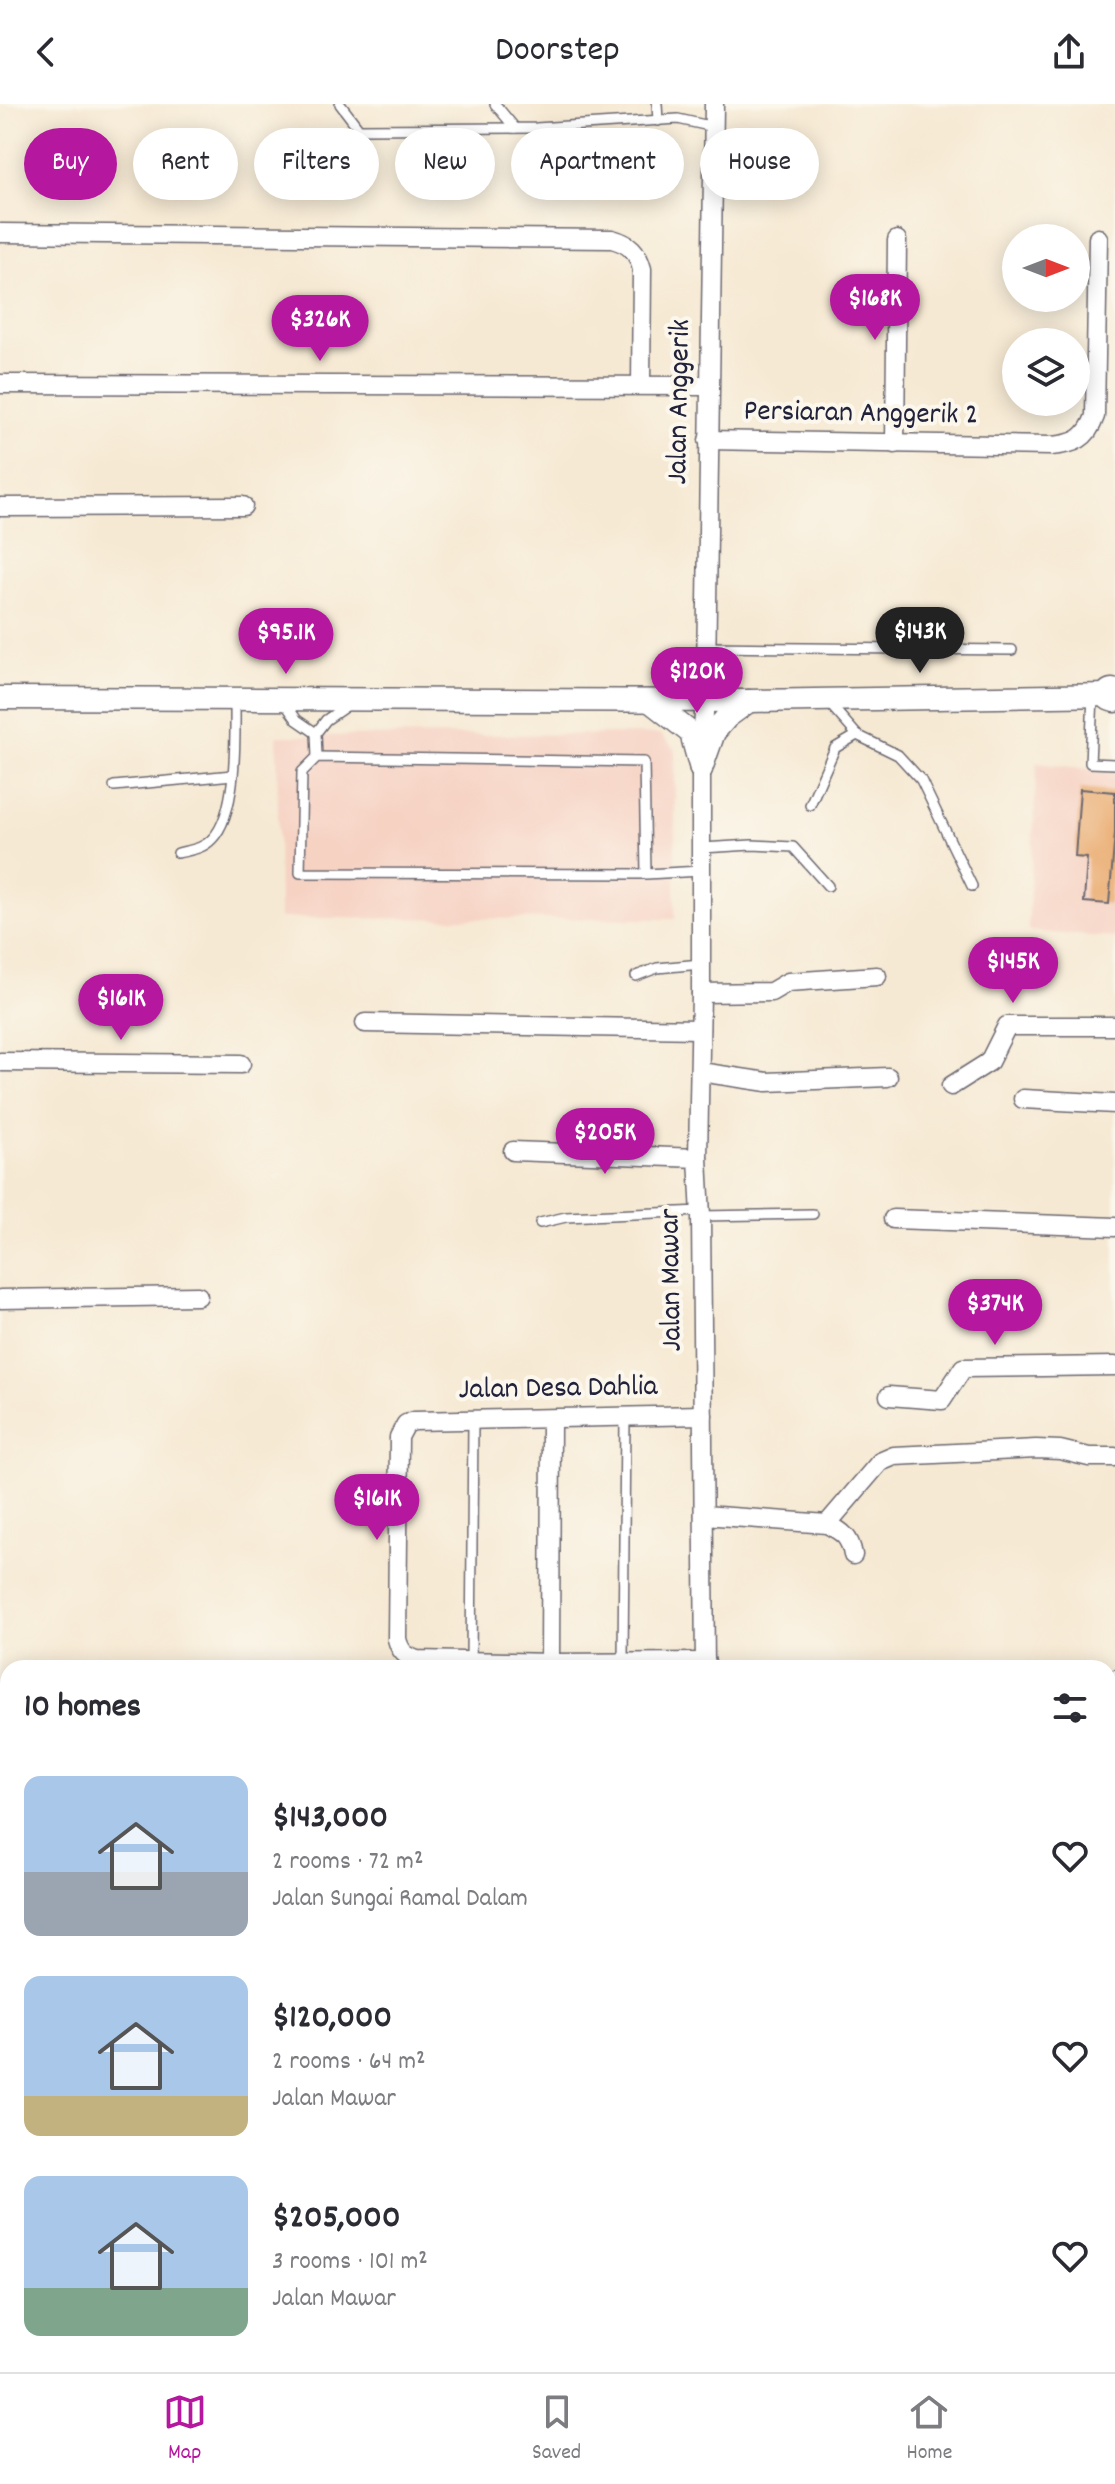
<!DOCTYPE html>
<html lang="en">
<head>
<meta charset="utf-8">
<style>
	:root { --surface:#fff; --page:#f2f2f3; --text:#2b2b33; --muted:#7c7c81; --line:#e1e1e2; --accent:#b5179e }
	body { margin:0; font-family:Dekko,sans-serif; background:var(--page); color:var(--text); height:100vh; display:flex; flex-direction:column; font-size:30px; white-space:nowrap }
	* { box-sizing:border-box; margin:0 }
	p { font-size:26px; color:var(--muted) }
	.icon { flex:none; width:44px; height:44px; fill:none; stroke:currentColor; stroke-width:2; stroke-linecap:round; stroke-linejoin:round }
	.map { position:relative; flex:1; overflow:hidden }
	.sheet { position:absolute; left:0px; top:1556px; width:1116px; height:712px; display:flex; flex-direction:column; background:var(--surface); border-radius:24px 24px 0 0; box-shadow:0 4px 20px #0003 }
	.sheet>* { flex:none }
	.banner { position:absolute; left:24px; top:24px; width:1068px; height:72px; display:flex; gap:16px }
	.needle { width:52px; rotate:90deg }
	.fabs { position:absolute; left:1002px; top:120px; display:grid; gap:16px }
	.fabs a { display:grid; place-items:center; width:88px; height:88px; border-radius:50%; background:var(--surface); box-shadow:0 4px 20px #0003; font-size:40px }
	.price { position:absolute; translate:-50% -68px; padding:0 18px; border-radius:28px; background:var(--accent); color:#fff; font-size:26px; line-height:52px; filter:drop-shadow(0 2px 4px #0008) }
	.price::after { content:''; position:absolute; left:50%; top:48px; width:24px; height:18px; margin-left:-12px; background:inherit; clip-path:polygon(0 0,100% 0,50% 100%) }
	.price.on { background:#222; color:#fff }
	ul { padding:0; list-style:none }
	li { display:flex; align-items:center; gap:24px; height:200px; padding:0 24px }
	li span { display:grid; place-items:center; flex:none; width:224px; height:160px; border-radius:16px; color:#555 }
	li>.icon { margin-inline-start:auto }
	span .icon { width:96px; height:96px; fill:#fffc; stroke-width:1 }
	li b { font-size:34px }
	h2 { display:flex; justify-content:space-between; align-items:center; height:96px; padding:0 24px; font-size:34px }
	.chip { padding:0 28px; border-radius:36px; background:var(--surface); box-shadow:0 4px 20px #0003; font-size:28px; line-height:72px }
	.chip.on { background:var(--accent); color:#fff }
	header { display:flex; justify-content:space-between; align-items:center; height:104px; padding:0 24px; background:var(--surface); font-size:36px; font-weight:600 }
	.dock { display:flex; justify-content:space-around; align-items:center; height:112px; border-top:2px solid var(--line); background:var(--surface); font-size:22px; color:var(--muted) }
	.dock a { display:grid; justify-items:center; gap:4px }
	.dock .on { color:var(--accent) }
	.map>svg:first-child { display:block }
	.built { fill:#f6d2c3 }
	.building { fill:#eaac71 }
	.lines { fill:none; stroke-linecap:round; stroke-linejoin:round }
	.service-casing { stroke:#6c6870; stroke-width:12 }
	.minor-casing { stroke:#6c6870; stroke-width:21 }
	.tertiary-casing { stroke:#6c6870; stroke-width:25 }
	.motorway-casing { stroke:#6c6870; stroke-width:35 }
	.service { stroke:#fff; stroke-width:9 }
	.minor { stroke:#fff; stroke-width:18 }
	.tertiary { stroke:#fff; stroke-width:22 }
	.motorway { stroke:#fff; stroke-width:32 }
	.labels { text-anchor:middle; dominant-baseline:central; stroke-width:8; stroke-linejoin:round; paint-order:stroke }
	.street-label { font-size:30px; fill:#22223b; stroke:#fbf7ec }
</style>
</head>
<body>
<header><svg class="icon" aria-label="back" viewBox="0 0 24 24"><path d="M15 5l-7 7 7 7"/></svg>Doorstep<svg class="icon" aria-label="share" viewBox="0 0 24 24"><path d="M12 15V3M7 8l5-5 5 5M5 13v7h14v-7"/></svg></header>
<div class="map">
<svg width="1115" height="2268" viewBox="0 0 1115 2268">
	<rect width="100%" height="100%" fill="#fbf7ec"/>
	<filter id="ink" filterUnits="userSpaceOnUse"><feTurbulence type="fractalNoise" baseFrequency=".0125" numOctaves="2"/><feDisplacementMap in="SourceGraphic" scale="16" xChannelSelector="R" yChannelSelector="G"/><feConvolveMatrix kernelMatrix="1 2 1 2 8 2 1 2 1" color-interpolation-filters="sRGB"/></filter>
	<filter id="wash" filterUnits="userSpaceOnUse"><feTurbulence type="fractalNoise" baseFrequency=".006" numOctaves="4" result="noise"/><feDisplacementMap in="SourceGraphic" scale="32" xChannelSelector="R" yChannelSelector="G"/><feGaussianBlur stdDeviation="1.8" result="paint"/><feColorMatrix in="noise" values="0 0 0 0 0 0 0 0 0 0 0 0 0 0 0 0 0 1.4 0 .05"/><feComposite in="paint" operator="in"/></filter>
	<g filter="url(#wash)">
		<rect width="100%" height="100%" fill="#f6e9d3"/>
		<g class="built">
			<polygon points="660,630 675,645 675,815 279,814 277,632"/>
			<polygon points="1037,659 1115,668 1115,834 1028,827"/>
		</g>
		<g id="blocks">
			<polygon class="building" points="1080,685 1115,688 1115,729 1109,800 1084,798 1087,754 1075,753"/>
		</g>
	</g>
	<g filter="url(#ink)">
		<use href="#blocks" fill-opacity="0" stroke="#6c6870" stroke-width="2"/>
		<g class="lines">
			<defs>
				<g id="service">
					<polyline points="340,0 359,25 536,24 678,15 714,23"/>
					<polyline points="495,0 515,24"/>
					<polyline points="657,0 658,17"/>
					<polyline points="706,543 1012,546"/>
					<polyline points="1093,591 1090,659 1115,660"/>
					<polyline points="284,598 297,616 316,629"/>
					<polyline points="828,598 857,631 898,651 921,676 972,782"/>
					<polyline points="317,653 316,629 326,616 349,600"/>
					<polyline points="114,682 233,671"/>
					<polyline points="810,701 835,644 857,631"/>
					<polyline points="702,744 752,741 793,743 828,782"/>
					<path d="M178,749C190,746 203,745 212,735C238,709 235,631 235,595"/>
					<polyline points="646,770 644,658 317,653 302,668 300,769 646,770 701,767"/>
					<polyline points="636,872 657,864 701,860"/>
					<polyline points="701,1112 813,1110"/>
					<polyline points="540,1119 566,1113 701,1107"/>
					<polyline points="471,1558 473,1317"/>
					<polyline points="623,1559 625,1313"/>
				</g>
				<g id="minor">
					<path d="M0,129L612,135C630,140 637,147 642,165L641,281"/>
					<polyline points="0,280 709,282"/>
					<path d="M708,336L1051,342C1075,340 1087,335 1095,312L1098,134"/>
					<polyline points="895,340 897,136"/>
					<polyline points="0,403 243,402"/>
					<polyline points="701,889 771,888 788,878 877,872"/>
					<polyline points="365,919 700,925"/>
					<polyline points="0,958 241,960"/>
					<polyline points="700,968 767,978 888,973"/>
					<polyline points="951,982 989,958 1007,922 1115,922"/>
					<polyline points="1023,995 1115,1000"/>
					<polyline points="513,1047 698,1054"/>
					<polyline points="893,1115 1115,1123"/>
					<polyline points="0,1195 198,1192"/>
					<polyline points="889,1292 942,1296 963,1264 1115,1262"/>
					<path d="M703,1311L414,1317L406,1320L399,1333L397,1535C400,1547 405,1552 417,1556L550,1559L706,1558"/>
					<path d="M704,1411L827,1420C843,1428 850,1433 853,1451"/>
					<polyline points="827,1420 880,1358 894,1352 1036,1345 1060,1346 1089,1353 1115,1353"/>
					<polyline points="550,1559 551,1315"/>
					<polyline points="705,1564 701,1112 698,1054 701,889 701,665 706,572 714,0"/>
					<polyline points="0,1681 8,1681"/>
					<polyline points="1108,1744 1115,1575"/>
					<polyline points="0,1945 8,1945"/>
					<polyline points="0,2197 8,2197"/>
					<polyline points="1104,2268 1104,2260"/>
				</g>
				<g id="tertiary">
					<polyline points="0,594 749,597 1112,591"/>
					<polyline points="650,597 691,629 701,665"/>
					<polyline points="701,665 714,628 727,613 749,597"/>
				</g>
				<polyline id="motorway" points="1112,591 1115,592"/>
			</defs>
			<use href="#service" class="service-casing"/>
			<use href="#minor" class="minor-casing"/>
			<use href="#tertiary" class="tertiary-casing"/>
			<use href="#motorway" class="motorway-casing"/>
			<use href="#service" class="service"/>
			<use href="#minor" class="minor"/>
			<use href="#tertiary" class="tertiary"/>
			<use href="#motorway" class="motorway"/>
		</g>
	</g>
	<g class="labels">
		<g class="street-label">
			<text transform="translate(681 298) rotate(-89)">Jalan Anggerik</text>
			<text transform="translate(861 311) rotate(1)">Persiaran Anggerik 2</text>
			<text transform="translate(673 1176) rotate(-91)">Jalan Mawar</text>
			<text transform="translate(558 1286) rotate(-1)">Jalan Desa Dahlia</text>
		</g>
	</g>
</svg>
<div class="fabs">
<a><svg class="needle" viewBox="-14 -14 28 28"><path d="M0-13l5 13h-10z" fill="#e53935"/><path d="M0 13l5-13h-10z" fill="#7c7c81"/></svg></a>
<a><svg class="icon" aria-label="layers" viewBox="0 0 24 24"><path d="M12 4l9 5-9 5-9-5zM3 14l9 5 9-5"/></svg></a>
</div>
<b class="price" style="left:875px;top:238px">$168K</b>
<b class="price" style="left:320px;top:259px">$326K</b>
<b class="price on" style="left:920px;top:571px">$143K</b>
<b class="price" style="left:286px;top:572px">$95.1K</b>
<b class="price" style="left:697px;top:611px">$120K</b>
<b class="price" style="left:1013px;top:901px">$145K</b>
<b class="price" style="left:121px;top:938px">$161K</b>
<b class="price" style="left:605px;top:1072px">$205K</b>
<b class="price" style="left:995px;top:1243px">$374K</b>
<b class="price" style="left:377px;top:1438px">$161K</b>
<div class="banner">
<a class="chip on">Buy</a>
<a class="chip">Rent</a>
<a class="chip">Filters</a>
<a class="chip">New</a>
<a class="chip">Apartment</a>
<a class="chip">House</a>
</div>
<section class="sheet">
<h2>10 homes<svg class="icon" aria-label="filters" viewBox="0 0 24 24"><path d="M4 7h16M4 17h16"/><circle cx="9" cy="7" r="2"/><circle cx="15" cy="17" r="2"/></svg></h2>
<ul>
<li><span style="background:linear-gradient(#a9c7e8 60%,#9aa5b1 0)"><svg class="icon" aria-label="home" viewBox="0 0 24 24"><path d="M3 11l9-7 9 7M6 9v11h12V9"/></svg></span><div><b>$143,000</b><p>2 rooms · 72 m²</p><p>Jalan Sungai Ramal Dalam</p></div><svg class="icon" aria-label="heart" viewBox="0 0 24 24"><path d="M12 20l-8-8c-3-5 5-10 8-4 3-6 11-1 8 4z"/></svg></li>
<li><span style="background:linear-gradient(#a9c7e8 75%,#c2b280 0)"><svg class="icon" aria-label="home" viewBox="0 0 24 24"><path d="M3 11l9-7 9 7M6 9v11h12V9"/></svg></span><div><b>$120,000</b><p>2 rooms · 64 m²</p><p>Jalan Mawar</p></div><svg class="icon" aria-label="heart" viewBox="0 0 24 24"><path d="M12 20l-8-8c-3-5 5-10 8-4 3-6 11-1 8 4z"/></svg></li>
<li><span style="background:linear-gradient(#a9c7e8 70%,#7fa58c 0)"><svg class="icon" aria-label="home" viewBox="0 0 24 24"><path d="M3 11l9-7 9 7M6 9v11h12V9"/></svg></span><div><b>$205,000</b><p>3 rooms · 101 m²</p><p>Jalan Mawar</p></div><svg class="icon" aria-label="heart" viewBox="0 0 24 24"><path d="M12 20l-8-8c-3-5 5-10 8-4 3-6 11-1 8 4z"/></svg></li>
</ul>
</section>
</div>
<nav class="dock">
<a class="on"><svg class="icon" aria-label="map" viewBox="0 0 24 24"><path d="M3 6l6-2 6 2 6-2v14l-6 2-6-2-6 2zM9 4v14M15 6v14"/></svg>Map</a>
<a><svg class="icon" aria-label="saved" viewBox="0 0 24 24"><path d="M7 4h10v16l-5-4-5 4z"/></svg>Saved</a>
<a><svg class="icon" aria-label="home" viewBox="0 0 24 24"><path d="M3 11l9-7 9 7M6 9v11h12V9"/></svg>Home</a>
</nav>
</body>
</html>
